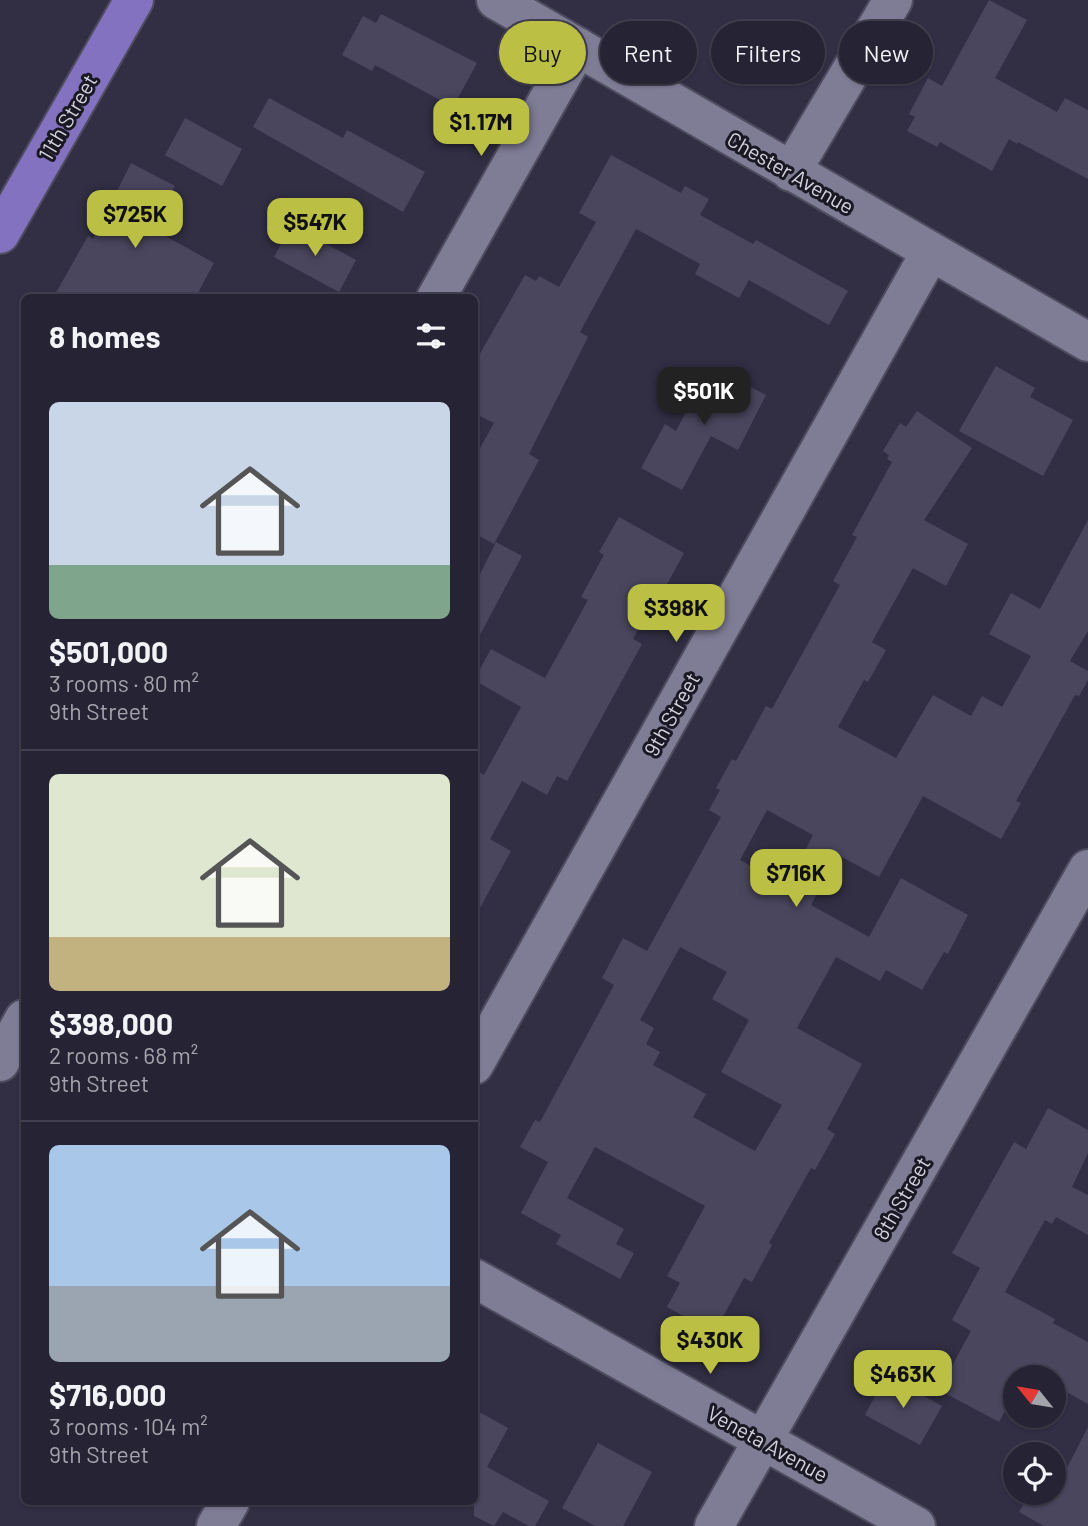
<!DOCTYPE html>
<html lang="en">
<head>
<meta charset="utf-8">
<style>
	:root { --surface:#262334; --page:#2e2b3c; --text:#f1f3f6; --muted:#a4a4ac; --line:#42404f; --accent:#bbc044 }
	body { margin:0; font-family:Barlow,sans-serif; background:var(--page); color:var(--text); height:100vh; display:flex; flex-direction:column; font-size:26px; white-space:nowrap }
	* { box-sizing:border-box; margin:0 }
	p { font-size:23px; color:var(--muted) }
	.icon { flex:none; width:38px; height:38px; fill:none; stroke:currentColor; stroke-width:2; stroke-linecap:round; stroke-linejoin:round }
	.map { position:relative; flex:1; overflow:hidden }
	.details { position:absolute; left:21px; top:294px; width:457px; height:1211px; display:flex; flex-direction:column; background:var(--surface); border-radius:10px; box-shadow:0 2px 5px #0004,0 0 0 2px var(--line) }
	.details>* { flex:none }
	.banner { position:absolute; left:499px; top:21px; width:483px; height:63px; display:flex; gap:14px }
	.needle { width:46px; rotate:300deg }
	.controls { position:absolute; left:1003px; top:1365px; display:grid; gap:14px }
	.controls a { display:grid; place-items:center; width:63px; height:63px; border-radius:50%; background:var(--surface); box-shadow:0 2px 5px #0004,0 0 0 2px var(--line); font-size:35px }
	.price { position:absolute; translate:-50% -60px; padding:0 16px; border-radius:14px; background:var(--accent); color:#111; font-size:23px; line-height:46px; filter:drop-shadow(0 2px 4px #0008) }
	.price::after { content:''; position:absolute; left:50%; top:42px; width:21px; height:16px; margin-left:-10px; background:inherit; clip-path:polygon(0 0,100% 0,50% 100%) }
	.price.current { background:#222; color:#fff }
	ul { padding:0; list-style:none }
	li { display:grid; align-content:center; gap:14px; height:371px; padding:0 28px }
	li+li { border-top:2px solid var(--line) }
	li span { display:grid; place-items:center; height:217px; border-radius:10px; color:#555 }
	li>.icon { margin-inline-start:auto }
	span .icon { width:126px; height:126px; fill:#fffc; stroke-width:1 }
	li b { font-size:30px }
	h2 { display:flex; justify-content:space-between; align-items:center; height:84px; padding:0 28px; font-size:30px }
	.tag { padding:0 24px; border-radius:32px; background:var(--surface); box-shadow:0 2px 5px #0004,0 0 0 2px var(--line); font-size:24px; line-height:63px }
	.tag.current { background:var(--accent); color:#111 }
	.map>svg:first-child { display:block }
	.building { fill:#4a465e; fill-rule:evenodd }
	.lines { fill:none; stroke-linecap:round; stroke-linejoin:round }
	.minor-casing { stroke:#4e4c5e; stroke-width:42 }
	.major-casing { stroke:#4e4c5e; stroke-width:42 }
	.minor { stroke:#7f7c96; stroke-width:38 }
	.major { stroke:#8372bf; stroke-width:38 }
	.labels { text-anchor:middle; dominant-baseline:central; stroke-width:6; stroke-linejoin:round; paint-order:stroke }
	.street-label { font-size:21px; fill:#d4d3e1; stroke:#1a1923 }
</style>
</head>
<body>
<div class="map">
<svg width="1088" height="1526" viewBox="0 0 1088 1526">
	<rect width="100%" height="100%" fill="#322f45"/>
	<g class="building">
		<polygon points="989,0 1027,20 995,78 1057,112 1065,98 1088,110 1088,179 1018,142 1017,144 1009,139 992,171 940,142 937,147 907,131 915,117 909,114 928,78 942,86"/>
		<polygon points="381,14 477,63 453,107 375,65 372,71 342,55 363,16 376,23"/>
		<polygon points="269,98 343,138 347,130 425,172 403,212 253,127"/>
		<polygon points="185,118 242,149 222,186 165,155"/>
		<polygon points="611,155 681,193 685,186 709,199 700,215 753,244 756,240 848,291 829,325 749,280 739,298 695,274 700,264 636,229 580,332 588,337 529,454 539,460 494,544 474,533 474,459 494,423 474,413 474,364 525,275 536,281 539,276 559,287 596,222 579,213"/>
		<polygon points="131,163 175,186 153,229 214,263 195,298 53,298 88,236 93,239"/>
		<polygon points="291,225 356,260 339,292 274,257"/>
		<polygon points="996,366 1035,388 1030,397 1073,420 1043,476 959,431"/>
		<polygon points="708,369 719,375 720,371 766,395 738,450 711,436 682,490 641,468 665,424 676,431"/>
		<path d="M917,411L972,448L924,520L968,544L946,586L913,568L872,642L886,650L868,682L864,680L838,727L896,758L933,695L971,716L982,696L1002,707L1031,656L989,634L1011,593L1040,609L1088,520V631L1070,661L1088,671V680L1079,696L1075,695L1016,801L1021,803L1001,839L923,796L879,877L838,855L811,905L869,937L901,878L968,915L948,954L944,952L922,990L886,970L880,981L836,957L797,1028L862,1064L827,1129L835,1134L815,1170L811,1168L769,1243L772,1245L752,1282L744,1278L714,1333L667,1307L680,1283L667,1276L705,1206L595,1147L567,1198L624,1229L616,1244L634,1253L620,1279L556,1244L561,1235L521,1213L548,1162L520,1147L535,1120L540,1122L614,985L602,978L623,938L647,951L721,817L709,810L720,790L716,788L732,759L736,761L766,706L772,709L840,585L833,581L857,537L852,535L892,462L887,459L889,455L883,451L900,423L906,427ZM767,810L813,835L787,886L740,860ZM680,947L727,972L712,999L749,1020L721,1072L782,1105L755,1151L693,1117L706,1094L653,1065L660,1052L646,1044L654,1028L640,1020Z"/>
		<polygon points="619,517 684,553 665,588 662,586 633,639 642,644 567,781 557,776 547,795 522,781 490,839 511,851 474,919 474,769 484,775 521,707 474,680 491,649 545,678 588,600 581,597 604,555 599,552"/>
		<polygon points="496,542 522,556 474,646 474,571 480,574"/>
		<polygon points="1048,1108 1088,1130 1088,1153 1072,1187 1088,1195 1088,1235 1056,1217 1052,1224 1045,1220 1005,1292 1055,1319 1053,1323 1088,1342 1088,1404 1054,1385 1054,1377 1039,1377 1027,1370 1023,1377 1015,1377 1015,1392 999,1422 939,1390 971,1331 952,1320 980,1268 952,1253 1014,1142 1026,1149"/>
		<polygon points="886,1375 942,1406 920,1445 865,1415"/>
		<polygon points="474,1409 508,1428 487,1467 549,1501 535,1526 529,1526 503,1512 494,1526 474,1516"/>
		<polygon points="1088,1427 1088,1526 1044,1526 1019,1512 1030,1493 1054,1493"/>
		<polygon points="598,1443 652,1472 623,1526 595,1526 562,1508"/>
	</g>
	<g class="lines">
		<defs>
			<g id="minor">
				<polyline points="496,0 1088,342"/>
				<polyline points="791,172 893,0"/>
				<polyline points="436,298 578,47"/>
				<polyline points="0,1062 24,1019"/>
				<polyline points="474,1065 930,253"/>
				<polyline points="474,1278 916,1526"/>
				<polyline points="216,1526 230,1502"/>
				<polyline points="714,1526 1088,869"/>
			</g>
			<polyline id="major" points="0,234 134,0"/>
		</defs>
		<use href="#minor" class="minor-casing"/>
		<use href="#major" class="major-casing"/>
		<use href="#minor" class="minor"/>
		<use href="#major" class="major"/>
	</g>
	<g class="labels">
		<g class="street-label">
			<text transform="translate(67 117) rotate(-60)">11th Street</text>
			<text transform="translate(791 172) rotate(30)">Chester Avenue</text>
			<text transform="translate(671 714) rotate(-61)">9th Street</text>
			<text transform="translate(901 1198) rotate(-60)">8th Street</text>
			<text transform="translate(768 1443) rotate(29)">Veneta Avenue</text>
		</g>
	</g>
</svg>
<div class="controls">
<a><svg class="needle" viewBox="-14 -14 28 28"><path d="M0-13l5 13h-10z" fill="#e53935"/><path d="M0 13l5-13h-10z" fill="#a4a4ac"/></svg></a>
<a><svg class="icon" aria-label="locate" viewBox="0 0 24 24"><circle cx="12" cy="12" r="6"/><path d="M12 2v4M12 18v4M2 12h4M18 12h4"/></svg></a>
</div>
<b class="price" style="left:481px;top:158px">$1.17M</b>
<b class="price" style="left:135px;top:250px">$725K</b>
<b class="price" style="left:315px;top:258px">$547K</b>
<b class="price current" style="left:704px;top:427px">$501K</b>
<b class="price" style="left:676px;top:644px">$398K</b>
<b class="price" style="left:796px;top:909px">$716K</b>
<b class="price" style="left:710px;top:1376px">$430K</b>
<b class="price" style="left:903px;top:1410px">$463K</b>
<div class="banner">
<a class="tag current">Buy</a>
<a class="tag">Rent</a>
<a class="tag">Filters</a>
<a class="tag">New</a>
</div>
<section class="details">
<h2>8 homes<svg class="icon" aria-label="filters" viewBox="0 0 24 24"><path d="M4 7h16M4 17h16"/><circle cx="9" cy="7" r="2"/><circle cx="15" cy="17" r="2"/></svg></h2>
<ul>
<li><span style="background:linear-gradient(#c9d6e8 75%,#7fa58c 0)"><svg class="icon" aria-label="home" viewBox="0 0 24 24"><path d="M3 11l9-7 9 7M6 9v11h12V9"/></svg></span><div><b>$501,000</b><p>3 rooms · 80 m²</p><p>9th Street</p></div></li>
<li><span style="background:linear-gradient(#dfe7d0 75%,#c2b280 0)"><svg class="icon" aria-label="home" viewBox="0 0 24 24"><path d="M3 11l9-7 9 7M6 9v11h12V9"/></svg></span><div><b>$398,000</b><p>2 rooms · 68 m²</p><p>9th Street</p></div></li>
<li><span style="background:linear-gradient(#a9c7e8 65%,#9aa5b1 0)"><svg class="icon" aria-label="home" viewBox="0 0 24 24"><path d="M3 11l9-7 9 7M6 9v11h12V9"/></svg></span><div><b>$716,000</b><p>3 rooms · 104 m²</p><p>9th Street</p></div></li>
</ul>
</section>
</div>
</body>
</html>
